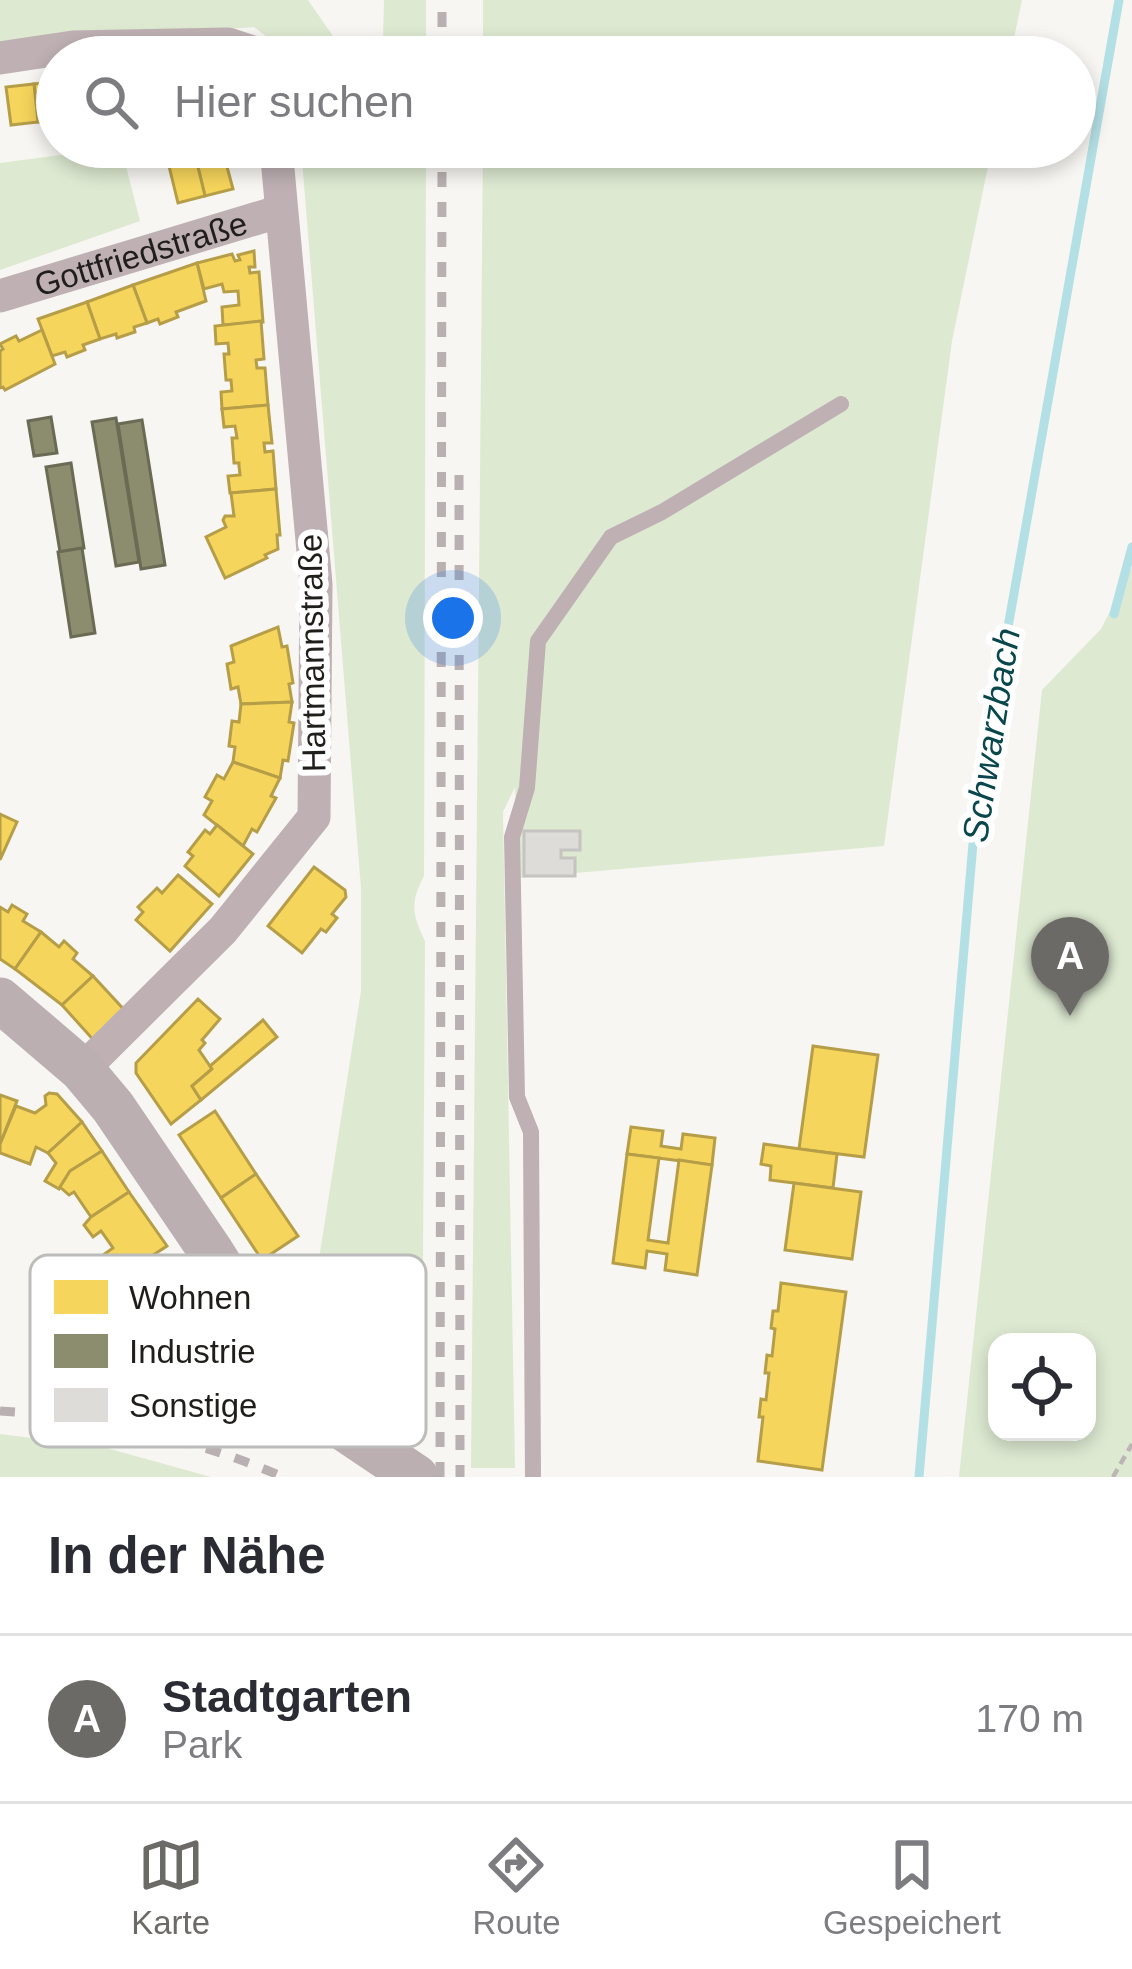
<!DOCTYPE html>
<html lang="de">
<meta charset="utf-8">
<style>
body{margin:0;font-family:Helvetica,sans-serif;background:#f7f7f7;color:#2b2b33}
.controls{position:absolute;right:36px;bottom:36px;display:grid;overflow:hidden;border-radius:24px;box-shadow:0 6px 18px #0003}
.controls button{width:108px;height:108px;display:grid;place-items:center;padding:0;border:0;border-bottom:3px solid #e1e1e2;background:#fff;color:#2b2b33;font:60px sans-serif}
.you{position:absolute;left:453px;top:618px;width:42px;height:42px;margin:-30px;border:9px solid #fff;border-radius:50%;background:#1a73e8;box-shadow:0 0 0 18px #1a73e833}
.badge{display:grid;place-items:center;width:78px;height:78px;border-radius:50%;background:#6b6a66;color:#fff;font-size:39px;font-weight:700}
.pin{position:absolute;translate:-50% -99px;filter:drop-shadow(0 3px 6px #0008)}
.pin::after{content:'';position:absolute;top:63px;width:42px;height:36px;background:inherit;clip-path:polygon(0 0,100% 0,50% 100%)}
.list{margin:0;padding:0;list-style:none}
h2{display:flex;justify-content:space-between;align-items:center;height:156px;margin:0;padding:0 48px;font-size:51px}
h2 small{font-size:39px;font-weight:400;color:#7c7c81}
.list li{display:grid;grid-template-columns:78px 1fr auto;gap:36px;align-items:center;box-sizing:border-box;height:168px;padding:0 48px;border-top:3px solid #e1e1e2}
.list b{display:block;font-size:45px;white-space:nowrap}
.list p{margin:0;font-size:39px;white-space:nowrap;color:#7c7c81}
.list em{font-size:39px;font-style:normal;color:#7c7c81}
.icon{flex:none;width:66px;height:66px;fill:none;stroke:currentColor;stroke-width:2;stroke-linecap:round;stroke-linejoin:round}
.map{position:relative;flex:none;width:1132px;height:1477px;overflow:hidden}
.search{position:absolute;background:#fff;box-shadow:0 6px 18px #0003;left:36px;right:36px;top:36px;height:132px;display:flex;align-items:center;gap:30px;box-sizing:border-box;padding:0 42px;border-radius:66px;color:#7c7c81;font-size:45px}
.sheet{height:324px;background:#fff}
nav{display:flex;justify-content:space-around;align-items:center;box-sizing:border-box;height:168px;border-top:3px solid #e1e1e2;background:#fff;font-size:33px;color:#7c7c81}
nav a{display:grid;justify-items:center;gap:6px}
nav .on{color:#6b6a66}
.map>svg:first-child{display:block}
.green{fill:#dde9d1;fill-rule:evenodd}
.homes{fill:#f6d55c;stroke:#b69e48;stroke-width:3}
.industry{fill:#8c8c6e;stroke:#6b6b55;stroke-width:3}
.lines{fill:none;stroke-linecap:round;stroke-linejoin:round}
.stream{stroke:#b3e0e5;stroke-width:9}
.building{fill:#dddcd9;stroke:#c6c4c1;stroke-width:3}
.path{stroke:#bdb4b5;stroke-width:4.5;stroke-dasharray:9 6;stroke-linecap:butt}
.lane{stroke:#beb0b3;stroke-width:16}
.street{stroke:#beb0b3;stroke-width:33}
.secondary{stroke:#bcafb1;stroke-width:45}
.rail{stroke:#b9b0b1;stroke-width:9;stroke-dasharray:15 15;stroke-linecap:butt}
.labels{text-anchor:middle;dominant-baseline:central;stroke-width:12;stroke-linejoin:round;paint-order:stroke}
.street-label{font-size:33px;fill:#1f1e1b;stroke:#fff}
.water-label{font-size:36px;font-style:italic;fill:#09474d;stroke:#fff}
.key{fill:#fff;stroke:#bcbcbb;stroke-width:3}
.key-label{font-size:33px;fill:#1f1e1b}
</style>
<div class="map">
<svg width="1132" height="1477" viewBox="0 0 1132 1477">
<rect width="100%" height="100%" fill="#f7f6f2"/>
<g class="green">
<polygon points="0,0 308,0 337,42 383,41 384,0 426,0 426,57 293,57 254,27 134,36 0,52"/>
<polygon points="483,0 1022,0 1010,57 483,57"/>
<polygon points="121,147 140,221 0,270 0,163"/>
<path d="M301,147H426L424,876C410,903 412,914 425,941L422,1420L410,1430L349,1395L308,1329L361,991V888Z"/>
<polygon points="483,147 992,147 952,341 884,846 518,878 515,787 503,812 515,1468 471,1468"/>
<path d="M1132,568V1477H959L1042,690L1101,629ZM997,1342H1087V1432H997Z"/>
<polygon points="0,1434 103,1447 211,1477 0,1477"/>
</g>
<g class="homes">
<polygon points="57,81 57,119 38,122 34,84"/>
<polygon points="34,84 38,122 11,125 6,87"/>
<polygon points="223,152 233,189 205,196 196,159"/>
<polygon points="196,159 205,196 178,203 169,166"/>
<polygon points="254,251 255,267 249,267 250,273 259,272 263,322 223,325 222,307 239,305 238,291 224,292 222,284 204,289 197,263 232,254 235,261 240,260 238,255"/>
<polygon points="197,263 206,301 176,312 178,317 160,324 158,319 147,323 133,285"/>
<polygon points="133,285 147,323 134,327 135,332 117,338 116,334 100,339 87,302"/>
<polygon points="87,302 100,339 83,345 85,350 67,357 65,352 52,356 38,319"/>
<polygon points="261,321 264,359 256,360 257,368 265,368 268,405 222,409 221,392 232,391 231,380 226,380 224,354 229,354 228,343 216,344 215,326"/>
<polygon points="42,330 55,364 5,390 3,387 0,388 0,351 3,349 0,344 16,336 19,341"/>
<polygon points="268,405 272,443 264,443 265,452 273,451 276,489 230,493 228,476 240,475 239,466 239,463 234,463 232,438 237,438 235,426 224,427 222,409"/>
<polygon points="276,489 280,535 277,535 278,549 265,555 267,558 225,578 206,537 226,527 223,520 225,516 234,516 231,493"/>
<polygon points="278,627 282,647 287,646 293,683 289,684 292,702 241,704 238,687 231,689 227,664 234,662 231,646"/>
<polygon points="292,702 289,722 294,723 288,761 283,760 280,778 233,762 235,747 229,746 232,721 239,722 241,704"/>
<polygon points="233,762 280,778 271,796 276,798 257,832 252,829 243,846 204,815 212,801 205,797 217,775 224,779"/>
<polygon points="0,814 17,822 0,860"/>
<polygon points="217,825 253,854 219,896 185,866 193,856 188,852 205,830 210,834"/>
<polygon points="314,867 345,890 346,897 332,914 337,918 326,932 321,929 302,953 268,926"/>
<polygon points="178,875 212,904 170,951 136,920 143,912 138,907 157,888 162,893"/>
<polygon points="12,905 27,914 23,921 41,932 15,969 0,959 0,907 8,912"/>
<polygon points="41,932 59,947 64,941 77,953 73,959 93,976 62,1005 15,969"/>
<polygon points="93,976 129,1015 97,1044 62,1005"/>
<polygon points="198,999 220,1019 202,1040 205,1043 199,1050 212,1069 192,1086 201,1100 171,1124 136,1073 136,1063"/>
<polygon points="263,1020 277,1037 201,1100 192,1086 212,1069 210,1066"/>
<polygon points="813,1046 878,1055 864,1157 799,1149"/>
<polygon points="49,1093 57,1094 82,1122 48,1153 36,1147 30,1164 0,1153 0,1144 16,1106 35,1113 46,1105 45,1096"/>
<polygon points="0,1095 17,1101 0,1144"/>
<polygon points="215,1111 256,1174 221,1198 179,1135"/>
<polygon points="82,1122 102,1151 70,1171 59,1189 45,1181 56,1163 48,1153"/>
<polygon points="631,1127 663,1131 661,1146 681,1149 683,1134 715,1138 712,1165 627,1154"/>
<polygon points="764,1144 837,1154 833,1188 770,1180 771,1166 761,1164"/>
<polygon points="102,1151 129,1192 91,1217 74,1192 69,1195 60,1187 70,1171"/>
<polygon points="627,1154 659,1158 648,1240 668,1243 679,1160 712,1165 697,1275 665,1270 667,1254 647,1251 645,1268 613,1263"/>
<polygon points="256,1174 298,1236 262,1260 221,1198"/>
<polygon points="794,1183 861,1192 852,1259 785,1250"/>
<polygon points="129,1192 167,1246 144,1261 142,1271 102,1263 103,1255 113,1248 101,1231 93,1237 84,1225 91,1217"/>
<polygon points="781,1283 846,1292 822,1470 758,1461 763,1417 759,1417 761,1399 766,1400 769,1373 765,1373 767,1355 772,1356 775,1329 771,1328 773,1311 778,1311"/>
</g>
<g class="industry">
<polygon points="51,417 57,453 34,456 28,421"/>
<polygon points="116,418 139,562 116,566 92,422"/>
<polygon points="142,420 165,565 141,569 118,424"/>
<polygon points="71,463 84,548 60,552 46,467"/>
<polygon points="82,548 95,633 71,637 58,552"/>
</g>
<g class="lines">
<g class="stream">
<polyline points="1114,614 1132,547"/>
<polyline points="919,1477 976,808 1119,0"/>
</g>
</g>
<polygon class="building" points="524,831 580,831 580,850 561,850 561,858 575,858 575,876 524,876"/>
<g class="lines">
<polyline class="path" points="1113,1477 1132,1444"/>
<polyline class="lane" points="533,1477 531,1132 517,1097 512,837 527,788 538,641 611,537 662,512 841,404"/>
<g class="street">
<polyline points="0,58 73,47 228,44 268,57"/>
<path id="s1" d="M0,296L281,211"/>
<polyline points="82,1070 223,930 314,817 316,584 276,147"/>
</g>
<polyline class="secondary" points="0,1000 82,1070 113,1107 212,1253 296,1386 327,1417 416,1477"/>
<g class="rail">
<polyline points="442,57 442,0"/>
<polyline points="459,475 460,1477"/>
<path d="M0,1411C96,1417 194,1438 283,1477"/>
<polyline points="440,1477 442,147"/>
</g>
</g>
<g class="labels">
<g class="street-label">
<text stroke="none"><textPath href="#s1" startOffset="147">Gottfriedstraße</textPath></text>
<text transform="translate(312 653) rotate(-91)">Hartmannstraße</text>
</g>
<g class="water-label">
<text transform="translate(991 735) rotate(-81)">Schwarzbach</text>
</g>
</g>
<rect x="30" y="1255" width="396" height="192" rx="18" class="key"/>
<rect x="54" y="1280" width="54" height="34" fill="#f6d55c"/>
<rect x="54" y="1334" width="54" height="34" fill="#8c8c6e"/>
<rect x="54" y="1388" width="54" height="34" fill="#dddcd9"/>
<g class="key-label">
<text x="129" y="1309">Wohnen</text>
<text x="129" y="1363">Industrie</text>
<text x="129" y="1417">Sonstige</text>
</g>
</svg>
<div class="controls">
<button><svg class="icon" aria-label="locate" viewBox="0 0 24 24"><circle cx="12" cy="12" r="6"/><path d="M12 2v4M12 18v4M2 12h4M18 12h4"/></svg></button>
</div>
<div class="you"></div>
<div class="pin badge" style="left:1070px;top:1016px">A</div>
<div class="search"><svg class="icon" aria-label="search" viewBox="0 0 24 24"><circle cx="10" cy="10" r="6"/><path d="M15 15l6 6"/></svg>Hier suchen</div>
</div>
<section class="sheet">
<h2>In der Nähe<small></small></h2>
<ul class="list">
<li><span class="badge">A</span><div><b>Stadtgarten</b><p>Park</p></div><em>170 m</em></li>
</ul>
</section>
<nav>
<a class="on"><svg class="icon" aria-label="map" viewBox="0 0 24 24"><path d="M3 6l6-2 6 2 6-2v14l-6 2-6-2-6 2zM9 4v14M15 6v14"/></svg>Karte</a>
<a><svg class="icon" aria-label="directions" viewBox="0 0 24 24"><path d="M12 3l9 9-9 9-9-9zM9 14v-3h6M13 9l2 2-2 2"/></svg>Route</a>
<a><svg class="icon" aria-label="saved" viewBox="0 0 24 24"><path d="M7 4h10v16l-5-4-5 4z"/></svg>Gespeichert</a>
</nav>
